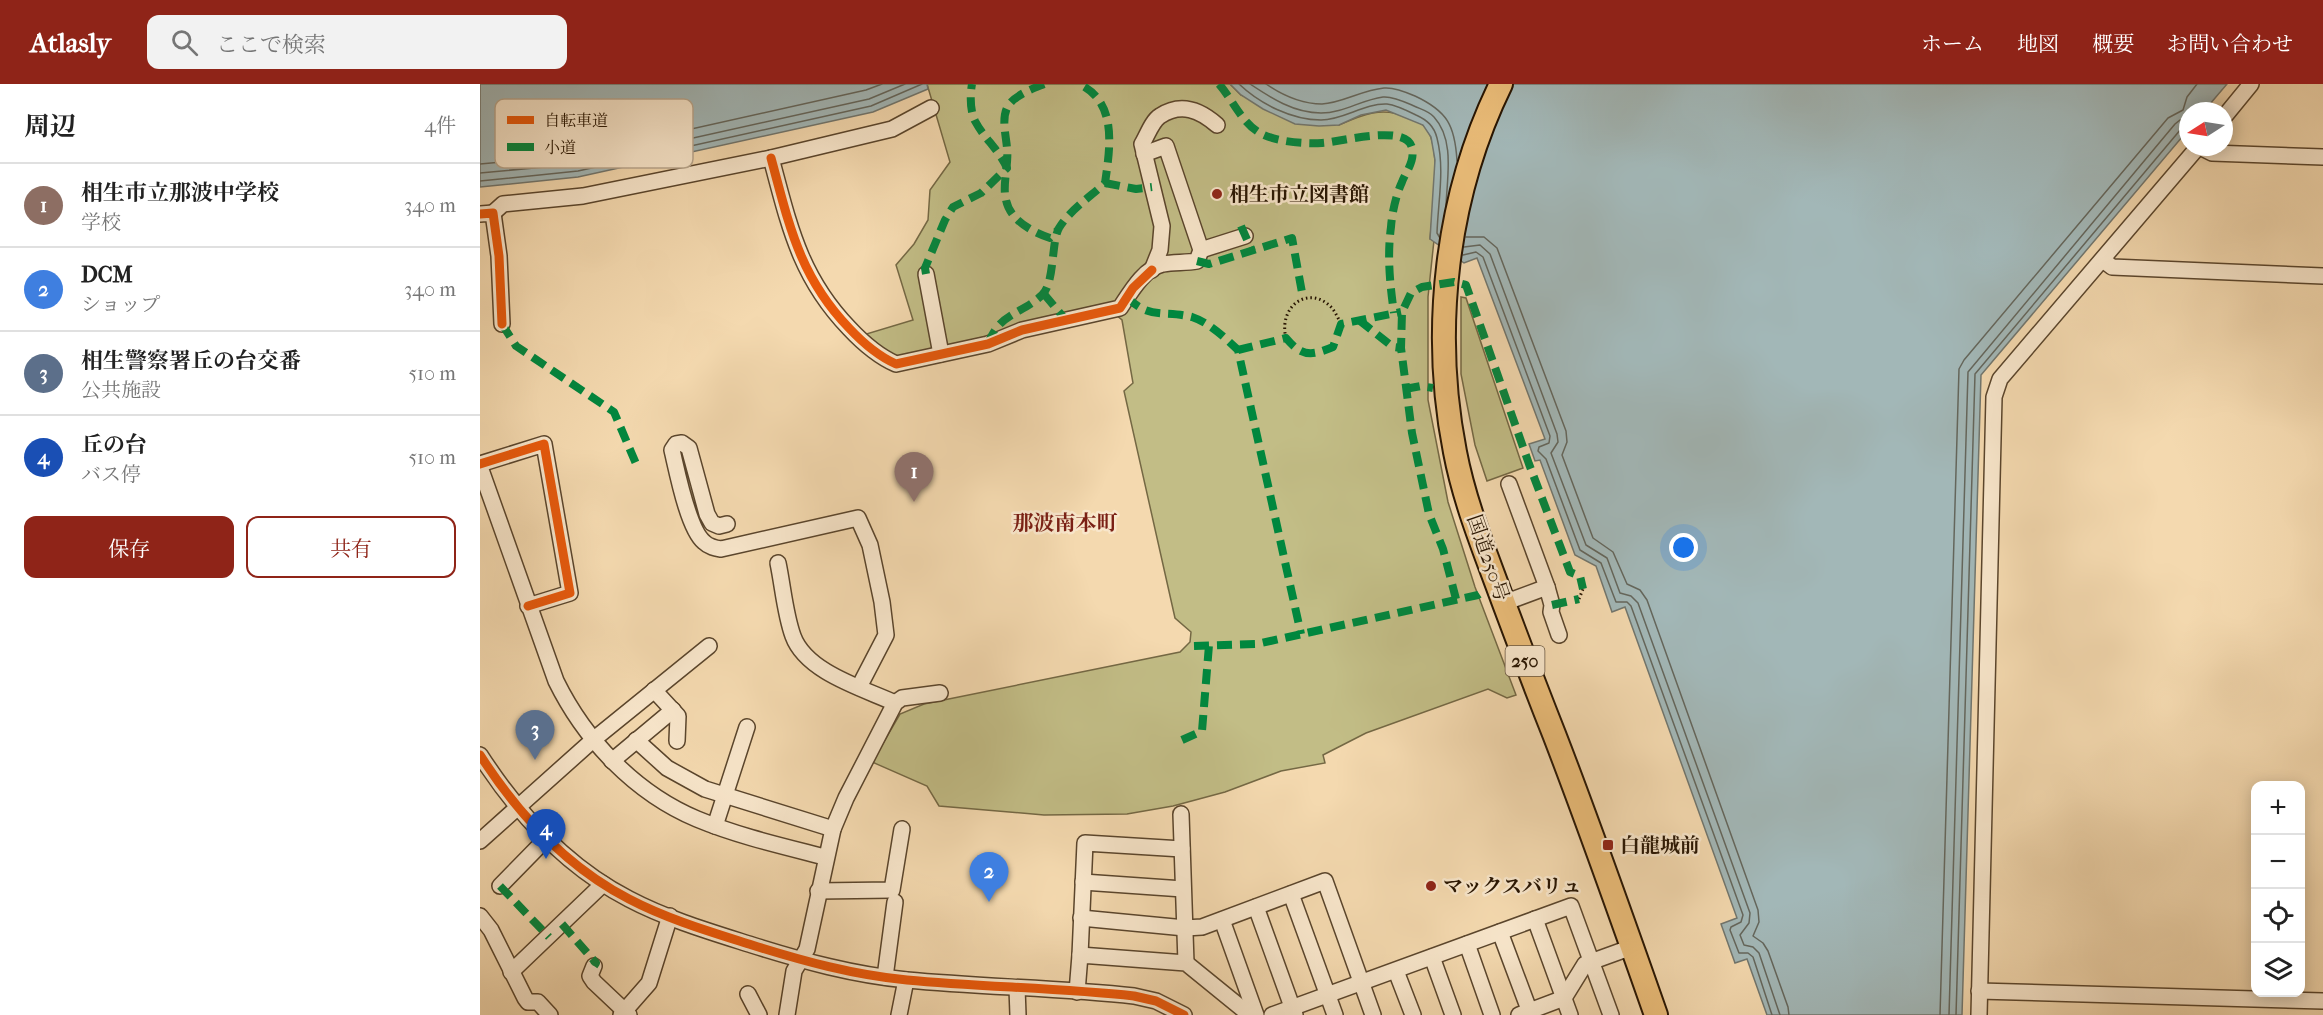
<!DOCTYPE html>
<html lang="ja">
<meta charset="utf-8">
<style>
body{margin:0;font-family:"IM FELL French Canon","Noto Serif JP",serif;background:#f2f2f2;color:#222}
.controls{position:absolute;right:18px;bottom:18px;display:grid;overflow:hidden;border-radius:12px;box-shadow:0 3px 15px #0003}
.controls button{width:54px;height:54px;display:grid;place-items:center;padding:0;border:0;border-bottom:2px solid #e0e0e0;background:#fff;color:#222;font:30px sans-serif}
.compass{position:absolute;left:1699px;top:18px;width:54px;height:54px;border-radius:50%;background:#fff;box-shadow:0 3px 15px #0003;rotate:258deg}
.you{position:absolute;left:1204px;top:464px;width:21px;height:21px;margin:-15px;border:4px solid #fff;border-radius:50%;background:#1a73e8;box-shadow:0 0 0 9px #1a73e833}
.badge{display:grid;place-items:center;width:39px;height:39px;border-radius:50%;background:#8f2418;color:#fff;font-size:20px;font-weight:700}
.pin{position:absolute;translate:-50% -50px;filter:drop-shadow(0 2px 3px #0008)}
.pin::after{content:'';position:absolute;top:32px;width:21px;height:18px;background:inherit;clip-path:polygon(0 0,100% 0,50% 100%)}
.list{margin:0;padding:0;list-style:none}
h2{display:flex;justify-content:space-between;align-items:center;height:78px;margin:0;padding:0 24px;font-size:26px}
h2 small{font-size:20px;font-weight:400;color:#767676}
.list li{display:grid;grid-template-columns:39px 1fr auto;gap:18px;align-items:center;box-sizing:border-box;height:84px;padding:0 24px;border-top:2px solid #e0e0e0}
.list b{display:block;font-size:22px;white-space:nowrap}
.list p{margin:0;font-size:20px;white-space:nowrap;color:#767676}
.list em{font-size:20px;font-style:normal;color:#767676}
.actions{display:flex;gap:12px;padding:18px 24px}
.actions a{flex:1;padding:14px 0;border:2px solid #8f2418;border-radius:12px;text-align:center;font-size:21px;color:#8f2418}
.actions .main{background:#8f2418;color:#fff}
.icon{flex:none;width:33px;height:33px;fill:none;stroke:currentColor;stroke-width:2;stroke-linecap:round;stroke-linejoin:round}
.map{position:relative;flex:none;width:1843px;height:931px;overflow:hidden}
header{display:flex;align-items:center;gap:36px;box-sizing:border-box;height:84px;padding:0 30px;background:#8f2418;color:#fff}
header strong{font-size:28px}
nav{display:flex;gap:33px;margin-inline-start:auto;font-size:21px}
.search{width:420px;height:54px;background:#f2f2f2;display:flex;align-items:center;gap:15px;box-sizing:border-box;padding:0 21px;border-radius:12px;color:#767676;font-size:22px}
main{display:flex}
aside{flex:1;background:#fff}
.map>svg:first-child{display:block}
.green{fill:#c2bd86;stroke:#746844;stroke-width:1.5}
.water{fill:#a2b7b7;stroke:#71766e;stroke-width:1.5}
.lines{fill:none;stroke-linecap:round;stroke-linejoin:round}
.shore{stroke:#64665c;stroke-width:1.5}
.minor-casing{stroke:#5a452c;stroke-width:18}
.highway-casing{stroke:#271401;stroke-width:26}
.path{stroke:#271401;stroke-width:3;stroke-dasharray:1.5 3;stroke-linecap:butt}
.minor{stroke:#f8e6cb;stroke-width:15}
.highway{stroke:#eabc78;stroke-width:22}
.quiet{stroke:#00873e;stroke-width:8;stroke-dasharray:15 8;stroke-linecap:butt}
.cycleway-casing{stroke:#f8e6cb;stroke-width:13}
.cycleway{stroke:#e8590c;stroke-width:9}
.poi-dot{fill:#8f2418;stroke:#f8e6cb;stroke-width:2}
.labels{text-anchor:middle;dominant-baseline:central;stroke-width:5;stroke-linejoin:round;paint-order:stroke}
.shield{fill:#f8e6cb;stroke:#66533e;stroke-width:1.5}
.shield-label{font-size:18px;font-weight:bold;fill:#271401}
.poi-label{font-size:20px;font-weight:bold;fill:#271401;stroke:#f8e6cb;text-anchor:start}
.street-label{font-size:20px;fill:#271401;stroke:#f8e6cb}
.neighbourhood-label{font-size:21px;font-weight:bold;fill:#7a1f14;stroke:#f8e6cb}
.key{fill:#f8e6cb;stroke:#b9a78e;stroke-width:1.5}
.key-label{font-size:16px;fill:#271401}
</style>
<header>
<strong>Atlasly</strong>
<div class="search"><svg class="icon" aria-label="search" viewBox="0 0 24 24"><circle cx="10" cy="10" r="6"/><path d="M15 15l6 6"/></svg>ここで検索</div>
<nav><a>ホーム</a><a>地図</a><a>概要</a><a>お問い合わせ</a></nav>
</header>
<main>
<aside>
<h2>周辺<small>4件</small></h2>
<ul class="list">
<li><span class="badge" style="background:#8d6e63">1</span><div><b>相生市立那波中学校</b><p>学校</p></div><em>340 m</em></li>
<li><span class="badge" style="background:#3f7fe0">2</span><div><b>DCM</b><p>ショップ</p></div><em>340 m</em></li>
<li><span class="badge" style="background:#5c6f8a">3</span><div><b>相生警察署丘の台交番</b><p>公共施設</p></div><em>510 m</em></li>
<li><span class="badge" style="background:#1a4fb4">4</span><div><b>丘の台</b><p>バス停</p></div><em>510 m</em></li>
</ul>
<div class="actions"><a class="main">保存</a><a>共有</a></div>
</aside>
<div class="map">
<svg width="1843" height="931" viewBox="0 0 1843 931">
<rect width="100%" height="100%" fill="#f4d9af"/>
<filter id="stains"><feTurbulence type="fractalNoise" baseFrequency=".00333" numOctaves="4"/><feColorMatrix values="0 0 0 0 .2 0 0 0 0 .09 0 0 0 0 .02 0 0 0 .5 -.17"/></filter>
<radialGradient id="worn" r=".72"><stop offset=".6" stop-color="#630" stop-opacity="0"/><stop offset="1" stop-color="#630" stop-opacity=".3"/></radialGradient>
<g class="green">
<path d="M447,0H750L761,11L859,41C882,31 902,22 926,33C931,35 938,38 943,41C964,58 952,130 950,155L954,156L948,213V316L968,418L995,503L1036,611L1027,614L1008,605L886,649L843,671L845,679L801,687L745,708L693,722L647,730L564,731L459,722L447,702L392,678L420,630L444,620L700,568L710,558L711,548L695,534L644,307L653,299L642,236L623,220L580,230L497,255L419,274L401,266L383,251L433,236L416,181L434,160L448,136L450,106L470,78Z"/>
<polygon points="981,213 986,214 1043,384 1007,397 995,361 981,290"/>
</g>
<g class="water">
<polygon points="0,0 447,0 448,5 393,28 98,93 0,103"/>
<polygon points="750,0 1747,0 1724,27 1708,27 1708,46 1501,291 1482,931 1287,931 1267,875 1255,879 1241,840 1257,834 1145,523 1132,528 1116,482 1095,471 1060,376 1055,377 1049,360 1065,355 997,174 984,179 950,155 955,76 951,53 943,41 906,26 881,31 859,41 839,42 815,40 783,25 761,11"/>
</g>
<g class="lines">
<g class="shore">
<path d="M759,0C780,20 812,36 841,36C864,36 884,19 907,20C916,21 928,27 936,31C947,36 954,42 957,54C965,85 958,118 957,149L960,154"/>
<path d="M770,0C791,14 814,29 841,29C863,29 881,16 903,13C913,12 925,18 934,22C940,25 949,27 954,33C975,56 967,93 966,122"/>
<path d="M786,0C802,11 822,20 842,20C862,19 882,6 904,4C914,3 926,8 935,12C967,27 975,41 977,77"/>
<polyline points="0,80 95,71 386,6 402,0"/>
<polyline points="0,89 96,80 389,15 425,0"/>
<polyline points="0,97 98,87 391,22 442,0"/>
<polyline points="986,153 1004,153 1017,164 1086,347 1087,358 1082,371 1113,454 1133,468 1147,500 1160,506 1167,516 1278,826 1279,838 1273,852 1283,859 1288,867 1308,923 1309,931"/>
<polyline points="984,163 1000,161 1010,170 1077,350 1078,358 1071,369 1106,461 1127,474 1140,509 1151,512 1158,519 1270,829 1269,839 1260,851 1264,861 1273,863 1279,869 1300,931"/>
<polyline points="983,171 996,168 1003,173 1070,352 1069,359 1059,363 1058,367 1066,375 1100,466 1121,479 1136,518 1147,518 1151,522 1263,831 1261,838 1251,843 1250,846 1259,869 1268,869 1273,873 1292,931"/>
<polyline points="1460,931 1479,285 1484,276 1688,34 1703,26 1707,13 1717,0"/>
<polyline points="1469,931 1488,288 1695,40 1700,36 1708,35"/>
<polyline points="1476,931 1495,290 1701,45 1708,43"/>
</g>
<defs>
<g id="minor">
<polyline points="1744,33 1771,0"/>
<polyline points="1720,63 1732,69 1843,73"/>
<path d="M291,74C309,140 319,192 369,244C383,259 398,272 416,280L508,260L542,246L640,224C650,209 664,184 683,180C694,178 706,179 717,177L721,166L686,62L664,70"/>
<polyline points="13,129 23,120 103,112 291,74 412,45 451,24"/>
<polyline points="0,130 13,129 19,172 22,240"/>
<polyline points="721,166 765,152"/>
<polyline points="1623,176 1632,183 1843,192"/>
<path d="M672,186L680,166L682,142L662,60C667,52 672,37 680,32C701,18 720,26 737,41"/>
<polyline points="446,190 461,270"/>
<polyline points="0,380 64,360 90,509 48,522"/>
<path d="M0,383L76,597C105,656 155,709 217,735C258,752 302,762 345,773"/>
<polyline points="1029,400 1067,503 1072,521 1071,528 1079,551"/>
<path d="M247,440L239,442L232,439L227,430L209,364L202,359L196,360L192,366C197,387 208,445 224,458C229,463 235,464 241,465L378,434L390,461L402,518L406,551L379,603"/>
<path d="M298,479C303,503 305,530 313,552C326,588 382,604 415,619"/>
<polyline points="1024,519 1067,503"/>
<polyline points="174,606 198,632 197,657"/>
<polyline points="156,656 187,684 225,705 353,745"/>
<path d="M0,671C38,730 85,782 149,815C187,835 231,848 272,861C323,877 374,891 427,896C503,903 579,904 654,912L676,917L704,931"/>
<polyline points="132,677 193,626"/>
<polyline points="701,730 706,879"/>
<polyline points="235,742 267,643"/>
<polyline points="0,757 113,656 229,562"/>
<polyline points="603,798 703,805"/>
<polyline points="20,802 66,755"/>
<polyline points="338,807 412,806 422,745"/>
<polyline points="811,810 855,931"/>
<polyline points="776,823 815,931"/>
<polyline points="0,832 11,846 45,914 48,918 58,918 70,931"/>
<polyline points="601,834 705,844 722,843 845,797 893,931"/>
<polyline points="1055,835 1090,931"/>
<polyline points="742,836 776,931"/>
<polyline points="1020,848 1051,931"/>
<polyline points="987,860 1012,931"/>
<polyline points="600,871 605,759 702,765"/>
<polyline points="952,873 973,931"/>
<polyline points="114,882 110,892 114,898 149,931"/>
<polyline points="916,887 933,931"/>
<polyline points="31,888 123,800"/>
<polyline points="405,893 415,818"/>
<polyline points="537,904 538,931"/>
<polyline points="1499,907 1843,917"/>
<polyline points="597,908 600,871 706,879 770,931"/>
<polyline points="268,910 279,931"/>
<polyline points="141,931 169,899 190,832"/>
<polyline points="307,931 314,887 327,865 353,745 366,714 415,619 422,614 460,609"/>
<polyline points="419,931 426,896"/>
<polyline points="792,931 1091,822 1131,931"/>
<polyline points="1039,931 1084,914 1105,880 1152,863"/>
<polyline points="1499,931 1514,313 1520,295 1718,63"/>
</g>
<path id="highway" d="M1021,0C966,112 951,246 975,368C983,410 998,450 1013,490C1033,544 1053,597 1074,650C1110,743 1143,837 1176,931"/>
</defs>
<use href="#minor" class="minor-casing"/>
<use href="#highway" class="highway-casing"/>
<g class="path">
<path d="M806,254C798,223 828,200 851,223C855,227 858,234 861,240"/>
<polyline points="1099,515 1103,505"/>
</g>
<use href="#minor" class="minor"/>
<use href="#highway" class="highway"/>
<g class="quiet">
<path d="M564,0C552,5 535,11 528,22C521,34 526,51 527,64C529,79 522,102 526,116C530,136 552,148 570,154L578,146"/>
<path d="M739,0C753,16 763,42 784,51C800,58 825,60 842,59C861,58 927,39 932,64C935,78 926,87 922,98C916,111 912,129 911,143C907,172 910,201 914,229"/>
<polyline points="625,99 656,105 672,103"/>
<polyline points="761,142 772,167"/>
<polyline points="717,177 729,180 812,154 823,214"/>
<path d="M446,190L445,184L465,136L473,123L501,109L527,84C519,66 504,54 495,37C490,27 490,11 492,0"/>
<polyline points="564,210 585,235"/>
<path d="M647,213C669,236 685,226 712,233C730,239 745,254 758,266L821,550"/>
<polyline points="879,236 913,263 921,264"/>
<polyline points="22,240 36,262 134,328 157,382"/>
<path d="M508,260C520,228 541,231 562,211C575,199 571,158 579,144C590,126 610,113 625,99C630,64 638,18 599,0"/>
<path d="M758,266L806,254C822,273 831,272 853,263L861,240L921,228"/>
<polyline points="925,305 941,302 953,304"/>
<polyline points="976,515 963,465 949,430 932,349 921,264 922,228 931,209 942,203 974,198 986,201 1049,380 1090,488 1100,492 1103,505"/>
<polyline points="1072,521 1099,515"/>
<polyline points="714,562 777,560 998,511 1004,507"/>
<polyline points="702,656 722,647 729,561"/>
<polyline points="20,802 69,853"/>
<polyline points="82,840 116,879 114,882"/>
</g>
<defs>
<g id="cycleway">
<path d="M291,74C309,140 319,192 369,244C383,259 398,272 416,280L508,260L542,246L640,224L653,204L672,186"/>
<polyline points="0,130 13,129 19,172 22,240"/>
<polyline points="0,380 64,360 90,509 48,522"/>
<path d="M0,671C38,730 85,782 149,815C187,835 231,848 272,861C323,877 374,891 427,896C503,903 579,904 654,912L676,917L704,931"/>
</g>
</defs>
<use href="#cycleway" class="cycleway-casing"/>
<use href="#cycleway" class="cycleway"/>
</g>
<g class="poi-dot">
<circle cx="737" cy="110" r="6"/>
<rect x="1122" y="755" width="12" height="12" rx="3"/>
<circle cx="951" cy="802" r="6"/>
</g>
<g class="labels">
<rect class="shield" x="1025.5" y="562" width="39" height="30" rx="4.5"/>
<g class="shield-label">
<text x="1045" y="577">250</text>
</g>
<g class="poi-label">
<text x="749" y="110">相生市立図書館</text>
<text x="1140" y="761">白龍城前</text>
<text x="963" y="802">マックスバリュ</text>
</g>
<g class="street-label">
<text transform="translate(1008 474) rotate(71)">国道250号</text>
</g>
<g class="neighbourhood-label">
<text x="585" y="439">那波南本町</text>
</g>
</g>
<rect x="15" y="15" width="198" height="69" rx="9" class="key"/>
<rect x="27" y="32" width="27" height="8" fill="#e8590c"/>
<rect x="27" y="59" width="27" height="8" fill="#00873e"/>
<g class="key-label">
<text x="64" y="42">自転車道</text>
<text x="64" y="69">小道</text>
</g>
<rect width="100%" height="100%" filter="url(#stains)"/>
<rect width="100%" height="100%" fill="url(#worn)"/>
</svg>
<div class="controls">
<button>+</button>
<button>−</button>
<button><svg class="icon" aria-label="locate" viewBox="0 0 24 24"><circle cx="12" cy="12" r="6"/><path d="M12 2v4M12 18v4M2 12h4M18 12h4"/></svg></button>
<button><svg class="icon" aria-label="layers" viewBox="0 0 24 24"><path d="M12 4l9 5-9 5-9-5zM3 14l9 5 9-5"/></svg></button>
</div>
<svg class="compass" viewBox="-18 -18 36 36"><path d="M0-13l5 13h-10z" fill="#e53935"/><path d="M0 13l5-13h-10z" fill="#767676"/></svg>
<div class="you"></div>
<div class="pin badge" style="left:434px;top:418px;background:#8d6e63">1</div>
<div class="pin badge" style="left:509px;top:818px;background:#3f7fe0">2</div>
<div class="pin badge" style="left:55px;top:676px;background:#5c6f8a">3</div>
<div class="pin badge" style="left:66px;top:775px;background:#1a4fb4">4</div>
</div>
</main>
